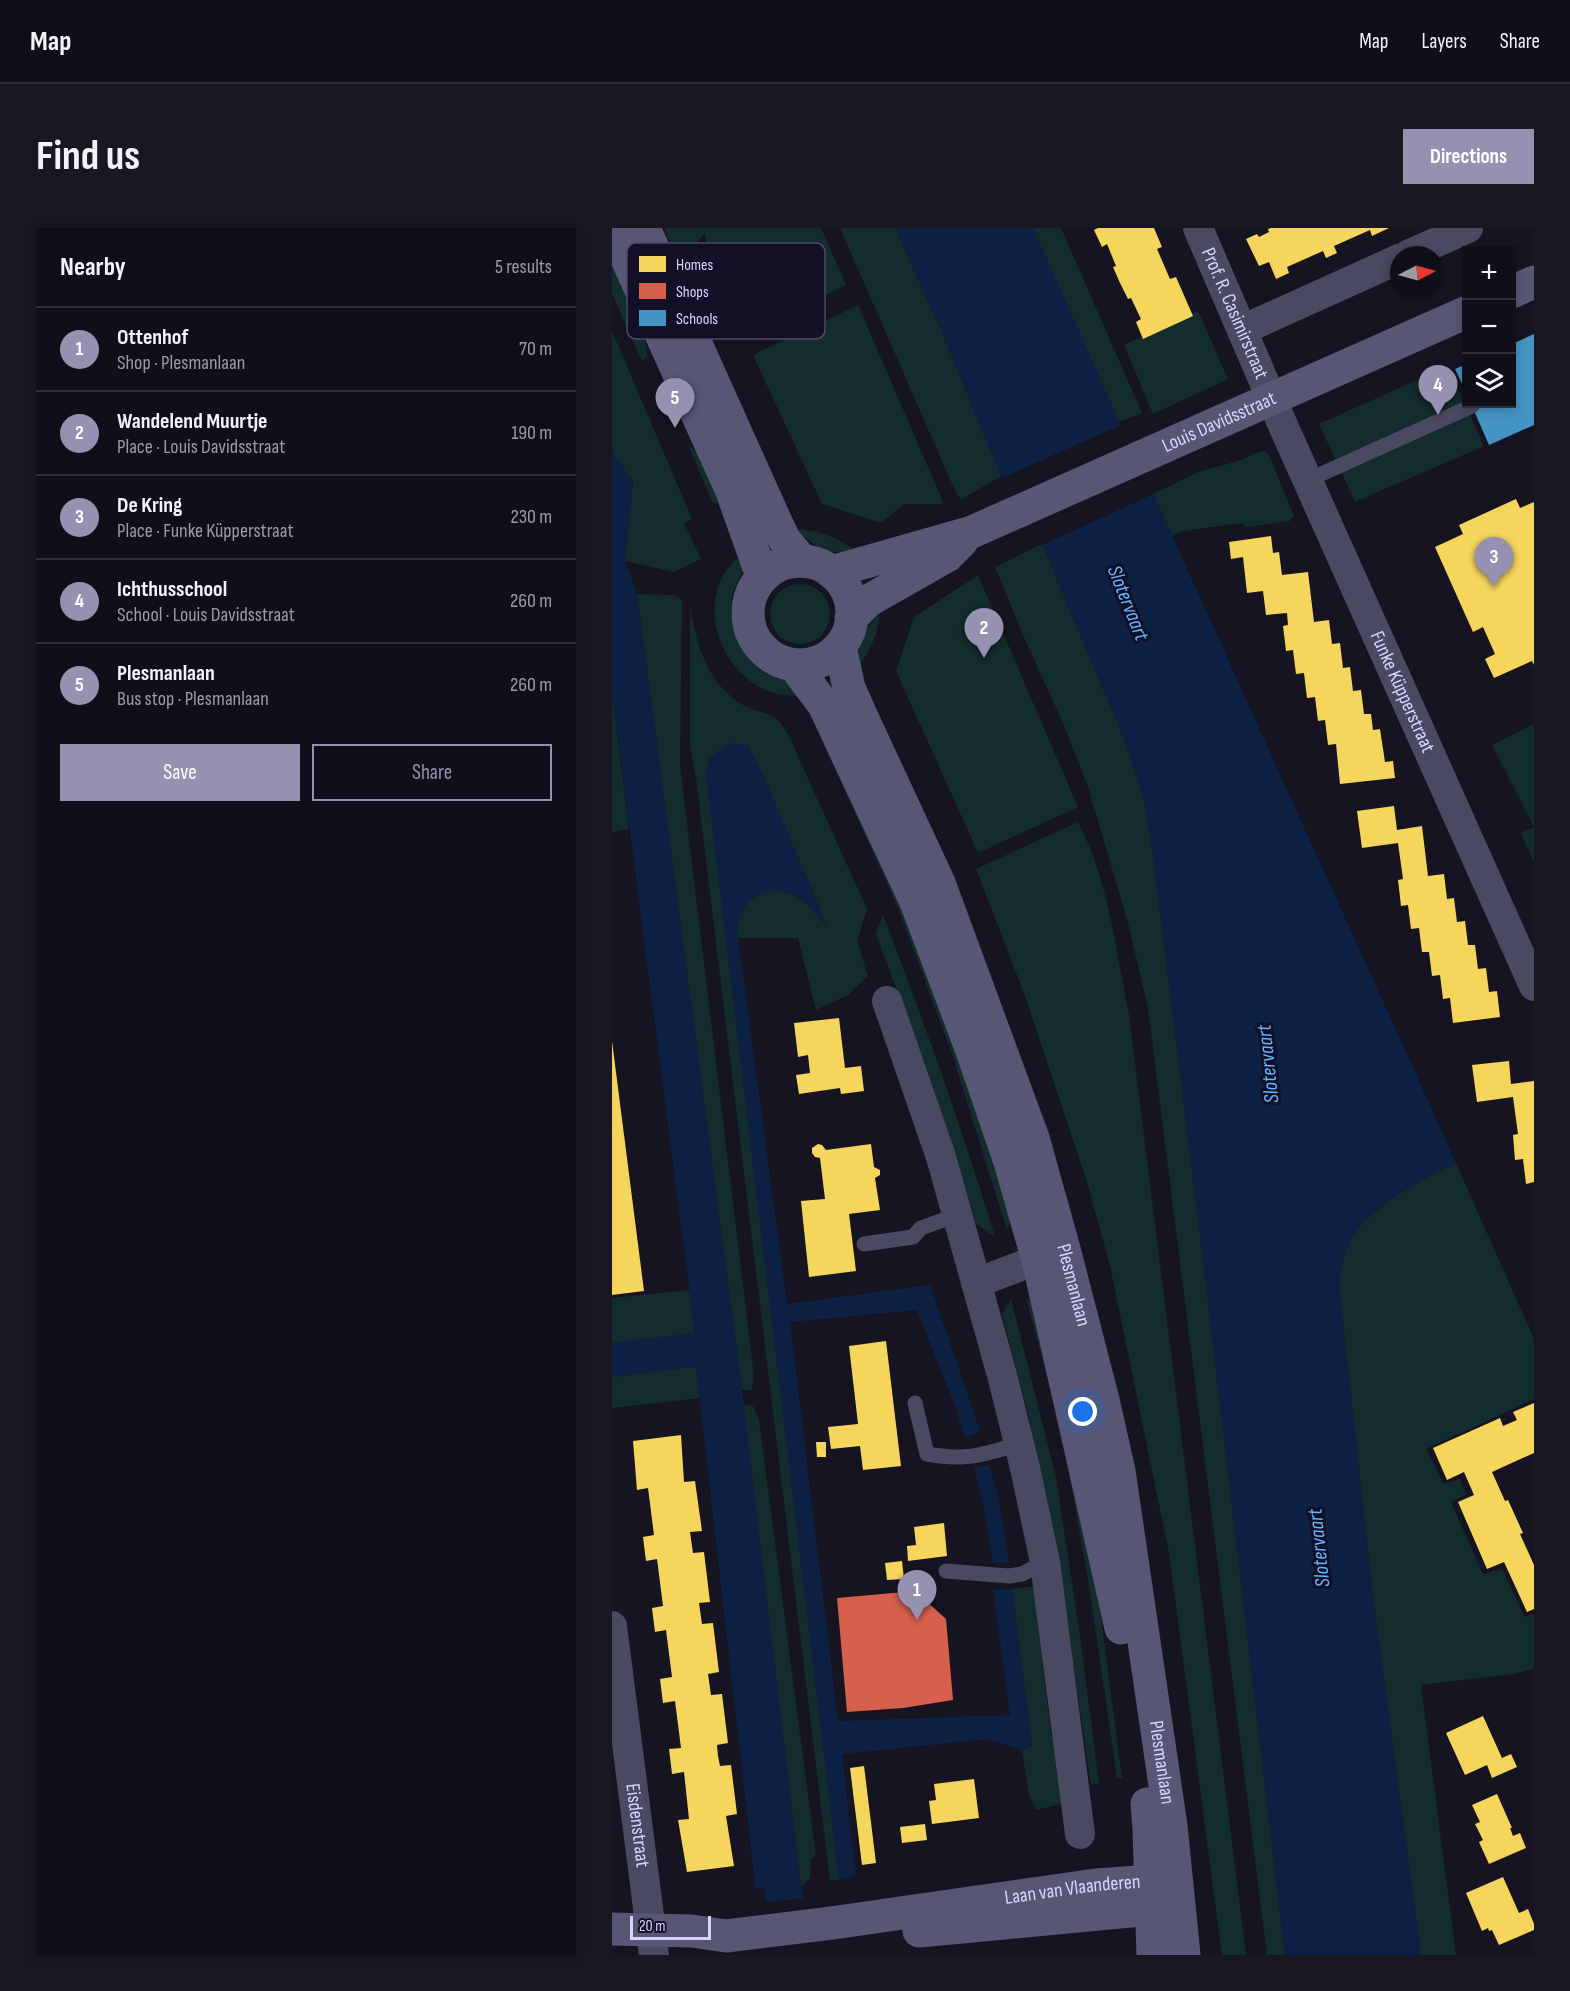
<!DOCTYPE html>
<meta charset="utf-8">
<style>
body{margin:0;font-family:"Sofia Sans Condensed",sans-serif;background:#191822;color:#f1f3f6}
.controls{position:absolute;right:18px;top:18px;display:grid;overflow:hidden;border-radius:0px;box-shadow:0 3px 9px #0003}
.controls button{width:54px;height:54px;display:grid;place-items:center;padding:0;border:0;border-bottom:2px solid #302f38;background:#100f19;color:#f1f3f6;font:30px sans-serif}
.compass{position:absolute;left:778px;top:18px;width:54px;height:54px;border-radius:50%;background:#100f19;box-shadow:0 3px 9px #0003;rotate:84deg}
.scale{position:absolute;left:18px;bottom:15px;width:81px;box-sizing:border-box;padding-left:6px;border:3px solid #d9d4ff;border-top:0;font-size:16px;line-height:21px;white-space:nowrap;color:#d9d4ff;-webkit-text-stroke:4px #130f26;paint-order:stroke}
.you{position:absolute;left:471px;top:1184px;width:21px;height:21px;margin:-15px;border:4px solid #fff;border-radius:50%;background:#1a73e8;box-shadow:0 0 0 9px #1a73e833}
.badge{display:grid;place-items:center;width:39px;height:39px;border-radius:50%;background:#9591b1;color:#fff;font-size:20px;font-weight:700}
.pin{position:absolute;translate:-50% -50px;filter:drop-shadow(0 2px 3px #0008)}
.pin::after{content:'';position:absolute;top:32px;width:21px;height:18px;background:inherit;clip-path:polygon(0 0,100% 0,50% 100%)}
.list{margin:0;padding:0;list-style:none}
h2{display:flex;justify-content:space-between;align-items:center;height:78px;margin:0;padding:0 24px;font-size:26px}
h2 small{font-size:20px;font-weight:400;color:#9c9ca2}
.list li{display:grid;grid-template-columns:39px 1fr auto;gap:18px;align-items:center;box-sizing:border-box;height:84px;padding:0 24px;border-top:2px solid #302f38}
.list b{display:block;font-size:22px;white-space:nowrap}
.list p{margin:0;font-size:20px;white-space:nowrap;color:#9c9ca2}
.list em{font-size:20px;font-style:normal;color:#9c9ca2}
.actions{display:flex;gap:12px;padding:18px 24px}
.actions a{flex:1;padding:14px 0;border:2px solid #9591b1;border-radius:0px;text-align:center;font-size:21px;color:#9591b1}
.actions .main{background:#9591b1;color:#fff}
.icon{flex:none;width:33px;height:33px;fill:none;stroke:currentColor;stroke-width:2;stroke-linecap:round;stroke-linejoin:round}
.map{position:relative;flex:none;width:922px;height:1727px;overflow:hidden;border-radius:0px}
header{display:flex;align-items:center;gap:36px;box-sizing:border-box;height:84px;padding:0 30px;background:#100f19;border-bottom:2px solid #302f38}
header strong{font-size:28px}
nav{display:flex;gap:33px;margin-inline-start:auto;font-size:21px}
.intro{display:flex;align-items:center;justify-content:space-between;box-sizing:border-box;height:144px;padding:0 36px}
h1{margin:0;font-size:42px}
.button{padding:15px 27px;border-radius:0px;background:#9591b1;color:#fff;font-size:21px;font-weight:700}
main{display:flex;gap:36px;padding:0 36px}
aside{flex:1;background:#100f19;border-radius:0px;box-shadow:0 3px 9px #0003}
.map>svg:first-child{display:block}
.green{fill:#132c2d}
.water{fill:#0d2144}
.pier{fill:#161421}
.homes{fill:#f6d55c}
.shops{fill:#d6604d}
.schools{fill:#4393c3}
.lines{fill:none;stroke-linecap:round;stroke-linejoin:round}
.lane{stroke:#4a4962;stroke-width:15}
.street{stroke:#4a4962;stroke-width:30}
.secondary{stroke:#575674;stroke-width:33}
.labels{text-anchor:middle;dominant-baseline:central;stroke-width:6;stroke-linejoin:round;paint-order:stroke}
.street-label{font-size:20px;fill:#d9d4ff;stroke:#130f26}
.water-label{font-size:21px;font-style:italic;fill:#62b6ff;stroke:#130f26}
.key{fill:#130f26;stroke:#4e4a67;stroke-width:1.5}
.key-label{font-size:16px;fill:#d9d4ff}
</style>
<header>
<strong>Map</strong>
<nav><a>Map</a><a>Layers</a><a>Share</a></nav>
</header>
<div class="intro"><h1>Find us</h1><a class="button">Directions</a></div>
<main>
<aside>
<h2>Nearby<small>5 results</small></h2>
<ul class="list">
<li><span class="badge">1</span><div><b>Ottenhof</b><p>Shop · Plesmanlaan</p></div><em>70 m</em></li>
<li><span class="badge">2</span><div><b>Wandelend Muurtje</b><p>Place · Louis Davidsstraat</p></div><em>190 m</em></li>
<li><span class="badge">3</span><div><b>De Kring</b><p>Place · Funke Küpperstraat</p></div><em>230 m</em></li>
<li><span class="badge">4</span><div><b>Ichthusschool</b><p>School · Louis Davidsstraat</p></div><em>260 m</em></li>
<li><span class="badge">5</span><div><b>Plesmanlaan</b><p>Bus stop · Plesmanlaan</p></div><em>260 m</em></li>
</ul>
<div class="actions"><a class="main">Save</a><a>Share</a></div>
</aside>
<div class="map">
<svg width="922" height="1727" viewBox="0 0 922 1727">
<rect width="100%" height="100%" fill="#161421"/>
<g class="green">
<polygon points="52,0 209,0 234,57 134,104 94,14 93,5 67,35"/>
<polygon points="228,0 283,0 332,109 389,248 349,272 341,258"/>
<polygon points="420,0 449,0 530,185 507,194"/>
<polygon points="0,24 26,81 36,129 30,133 0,66"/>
<polygon points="246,77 332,276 292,276 269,295 210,276 141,127"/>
<polygon points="586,83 616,151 541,186 512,117"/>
<polygon points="0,103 80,291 72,295 89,331 62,344 13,333 21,253 3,229 0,218"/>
<polygon points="836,138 872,218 743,274 707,196"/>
<polygon points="75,214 99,239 113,273 101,276"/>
<polygon points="653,223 657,227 682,288 678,293 635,299 629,295 571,303 560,308 541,266 586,244 633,231 640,226"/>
<path d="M186,301C207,303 226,309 242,322C221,329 199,319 186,301Z"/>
<polygon points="430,316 506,496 522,539 533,577 541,626 591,1031 673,1727 655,1727 536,780 516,695 476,559 451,495 414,414 383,339"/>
<path d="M130,325C131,331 132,338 130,344C128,351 123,358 121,365C114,394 125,421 147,440C162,453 175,445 187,468C175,467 162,467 151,461C112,441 90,390 110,350C114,340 123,333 130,325Z"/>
<polygon points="366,347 466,579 366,625 284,443 302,389"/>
<circle cx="188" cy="386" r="30"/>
<polygon points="25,366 62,367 70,372 68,537 142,1148 140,1162 130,1162"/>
<path d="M78,379C85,418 95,455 131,477C141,483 157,484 165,491C170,495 173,502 176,506L255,681L245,713L256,748L236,767L204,782L186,710H126C126,703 126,694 128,687C137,662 166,656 187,670C197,676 205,688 213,696L200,661L173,602L152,549L135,517L97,531L227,1652L218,1653L84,550L78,518Z"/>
<path d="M268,386C265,407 259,423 245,440C246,414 249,404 268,386Z"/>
<polygon points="0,464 17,601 0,604"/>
<polygon points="922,496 922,634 909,605 922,599 880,517"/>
<polygon points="217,514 289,663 401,982 395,1002 340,826 285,677 212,517"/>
<path d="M466,594C497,653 504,723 517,787L634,1727H610L557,1325L498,1038L475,954L413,768L364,641Z"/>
<path d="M271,687C312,793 350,900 383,1009L364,996L319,854L264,706Z"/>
<path d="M844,935L922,1111V1171L814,1221L832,1256L848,1251L854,1266L839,1274L871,1346L890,1341L913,1389L922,1386V1441L901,1446L809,1457L844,1727H809L761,1370L727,1058C728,1039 732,1022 742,1006C761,977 814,949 844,935Z"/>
<polygon points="77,1062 83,1106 0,1115 0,1070"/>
<polygon points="414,1070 426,1079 463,1227 489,1390 510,1550 505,1550 476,1351 451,1210"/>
<polygon points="399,1071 444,1249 468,1408 487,1555 479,1557 446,1330 415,1182 390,1087"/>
<polygon points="84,1138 88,1170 0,1180 0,1149"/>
<polygon points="131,1177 141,1178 147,1192 204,1628 199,1631 198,1650 189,1659"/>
<polygon points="424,1358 431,1402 427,1406 439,1507 442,1509 453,1575 428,1581 424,1581 417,1568 410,1522 420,1518 400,1361"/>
</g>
<g class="water">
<path d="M283,0H421L507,194L541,266L844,935C814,949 761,977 742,1006C732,1022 728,1039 727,1058L761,1370L809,1727H673L591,1031L541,626L533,577L522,539L506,496L430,316L389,248L332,109Z"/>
<polygon points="0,218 3,229 21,253 13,333 25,366 130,1162 189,1659 200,1727 158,1727 150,1663 144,1664 84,1138 0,1149 0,1115 83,1105 0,464"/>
<path d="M122,515L135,517L152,549L215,698C206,689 198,677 188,670C167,656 138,663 129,687C126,694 126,703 126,710L175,1076L318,1057L368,1203L353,1210L343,1178L305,1082L178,1094L226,1493L398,1487L381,1361H400L420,1518L410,1522L375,1511L230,1526L244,1647L227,1652L94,547C98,526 102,524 122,515Z"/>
<polygon points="377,1237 387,1272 397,1335 381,1335 371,1274 362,1240"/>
</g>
<g class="pier">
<polygon points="511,196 544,265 428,318 388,251"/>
<polygon points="190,1653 203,1727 155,1727 147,1666 142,1666 141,1662 152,1660 154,1674 193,1670"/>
</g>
<g class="homes">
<polygon points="486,0 542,0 550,19 545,21 558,51 564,49 581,88 531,111 524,94 529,91 519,70 516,71 508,55 501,39 504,38 495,16 490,19 482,2"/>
<polygon points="659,0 777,0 760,8 758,2 722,18 725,25 714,30 711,23 675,39 677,45 664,51 657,34 647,38 634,11 645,6 647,9 657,4 656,1"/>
<polygon points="904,271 908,280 922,274 922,437 920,433 882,450 873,431 883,426 871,399 861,404 823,319 851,306 847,297"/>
<polygon points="659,308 661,325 667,324 670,347 696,344 702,394 717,392 720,416 728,415 731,440 738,439 741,463 749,462 752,486 759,486 761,502 768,501 773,534 781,533 783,550 728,556 724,516 716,517 713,492 706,493 703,469 695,470 692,445 684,446 681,422 674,423 671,398 676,397 675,385 654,387 651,363 635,365 631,329 619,331 617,314"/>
<polygon points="782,578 785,602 810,598 816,648 832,646 835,671 842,670 845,694 853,693 856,717 863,717 866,741 874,740 877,764 885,763 888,789 841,795 838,770 831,771 828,747 820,748 817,724 810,724 807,700 799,701 796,677 789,678 786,652 791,651 786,615 750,620 745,583"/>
<polygon points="227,790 233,840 249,838 252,863 229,866 228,860 187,866 184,847 198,845 196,827 186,829 182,795"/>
<polygon points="0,813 32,1063 0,1067"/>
<polygon points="897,833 899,856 922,853 922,954 914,956 911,931 903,932 901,907 906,906 901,869 865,874 860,837"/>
<polygon points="206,916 210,917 214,922 259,916 262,939 268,942 268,947 263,950 268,982 237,986 244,1043 197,1049 189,973 213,971 208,930 203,929 200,925 200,920"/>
<polygon points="274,1113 289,1238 251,1242 248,1218 219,1221 216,1199 246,1196 237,1118"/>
<polygon points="922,1175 922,1225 880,1244 893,1273 896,1272 911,1305 908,1306 922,1337 922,1381 915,1384 892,1334 875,1341 846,1274 862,1267 852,1244 835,1252 821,1220 888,1190 891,1198 905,1192 901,1184"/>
<polygon points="69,1207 72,1254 83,1253 90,1303 78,1304 81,1325 92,1324 98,1374 87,1375 90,1396 101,1395 107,1444 96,1446 99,1467 110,1466 116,1515 105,1517 106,1528 108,1538 119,1537 125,1586 114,1588 122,1638 75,1644 66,1592 77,1591 72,1544 60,1546 57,1521 69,1520 63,1473 51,1475 48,1451 60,1449 54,1402 43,1404 40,1380 51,1378 45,1331 34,1333 31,1309 42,1307 36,1260 25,1262 21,1213"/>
<polygon points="204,1214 214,1214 214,1229 205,1229"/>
<polygon points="332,1295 335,1328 296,1333 295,1318 304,1317 302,1299"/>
<polygon points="290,1333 292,1351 275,1352 273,1335"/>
<polygon points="871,1488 890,1530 899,1526 905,1539 880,1550 875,1537 853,1547 834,1505"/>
<polygon points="252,1538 264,1635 250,1637 238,1540"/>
<polygon points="362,1551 367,1590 320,1596 317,1573 324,1572 322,1556"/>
<polygon points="885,1566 900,1600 898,1600 901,1608 908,1605 914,1620 877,1636 867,1614 871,1612 863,1596 868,1594 860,1577"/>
<polygon points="313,1596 315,1612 290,1615 288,1599"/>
<polygon points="891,1649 907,1685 916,1681 922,1696 922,1702 887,1717 880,1702 877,1703 876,1700 870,1703 854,1665"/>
</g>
<polygon class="shops" points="303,1363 334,1391 341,1472 291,1480 235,1484 225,1370"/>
<g class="schools">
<polygon points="922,106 922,197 877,217 859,176 900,176 900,116"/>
<polygon points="855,136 855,166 843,141"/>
</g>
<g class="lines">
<g class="lane">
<polyline points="696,252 860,178"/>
<polyline points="252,1016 301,1009 309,1000 345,987"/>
<path d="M303,1175L315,1226C354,1233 370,1227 407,1216"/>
<polyline points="334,1343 397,1348 410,1346 433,1334"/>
</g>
<g class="street">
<path id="s1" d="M586,0L669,193L922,758"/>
<polyline points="796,27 856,0"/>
<polyline points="630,102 787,31"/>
<polyline points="275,773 329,929 390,1147 413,1240 433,1334 468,1606"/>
<polyline points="364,1055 448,1023"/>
<path id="s2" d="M0,1398L42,1727"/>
</g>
<g class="secondary">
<polyline points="1,0 119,261 150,348"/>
<polyline points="32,0 163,292 172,311 190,333"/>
<polyline points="900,64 922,54"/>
<circle cx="188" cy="385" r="52"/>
<path id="s3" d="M219,344L360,304L855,84"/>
<polyline points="239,390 256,373 335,328 350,313"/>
<path id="s4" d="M228,419L237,460L248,485L327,655L421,910L452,1021L491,1172L507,1243L559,1598L572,1727"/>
<polyline points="182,437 212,477 304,674 359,820 398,934 426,1032 509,1400"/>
<polyline points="535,1576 537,1601 541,1727"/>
<path id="s5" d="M0,1701L80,1703L114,1708L220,1695L484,1657L539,1653L560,1660"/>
<polyline points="307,1703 539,1681 556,1668"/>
</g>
</g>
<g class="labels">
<g class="street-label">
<text stroke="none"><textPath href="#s1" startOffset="93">Prof. R. Casimirstraat</textPath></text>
<text stroke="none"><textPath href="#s3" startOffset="417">Louis Davidsstraat</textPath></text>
<text stroke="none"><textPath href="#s1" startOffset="507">Funke Küpperstraat</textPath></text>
<text stroke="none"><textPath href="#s4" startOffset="681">Plesmanlaan</textPath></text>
<text stroke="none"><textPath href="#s4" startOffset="1167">Plesmanlaan</textPath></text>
<text stroke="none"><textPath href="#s2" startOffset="201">Eisdenstraat</textPath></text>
<text stroke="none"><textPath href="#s5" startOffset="464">Laan van Vlaanderen</textPath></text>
</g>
<g class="water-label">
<text transform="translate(516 375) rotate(68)">Slotervaart</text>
<text transform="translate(656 836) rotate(-96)">Slotervaart</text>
<text transform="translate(707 1320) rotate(-96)">Slotervaart</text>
</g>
</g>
<rect x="15" y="15" width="198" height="96" rx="9" class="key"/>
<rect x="27" y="28" width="27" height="16" fill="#f6d55c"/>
<rect x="27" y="55" width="27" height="16" fill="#d6604d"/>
<rect x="27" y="82" width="27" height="16" fill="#4393c3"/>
<g class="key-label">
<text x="64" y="42">Homes</text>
<text x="64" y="69">Shops</text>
<text x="64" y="96">Schools</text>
</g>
</svg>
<div class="controls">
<button>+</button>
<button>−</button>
<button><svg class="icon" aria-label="layers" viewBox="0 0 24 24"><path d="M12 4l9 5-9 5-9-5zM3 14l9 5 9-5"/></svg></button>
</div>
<svg class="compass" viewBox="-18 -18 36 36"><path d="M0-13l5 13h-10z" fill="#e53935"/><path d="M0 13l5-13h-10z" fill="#9c9ca2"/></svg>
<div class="scale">20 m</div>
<div class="you"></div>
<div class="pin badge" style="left:305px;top:1392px">1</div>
<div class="pin badge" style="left:372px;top:430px">2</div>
<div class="pin badge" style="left:882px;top:359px">3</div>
<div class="pin badge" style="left:826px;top:187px">4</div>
<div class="pin badge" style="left:63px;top:200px">5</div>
</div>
</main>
